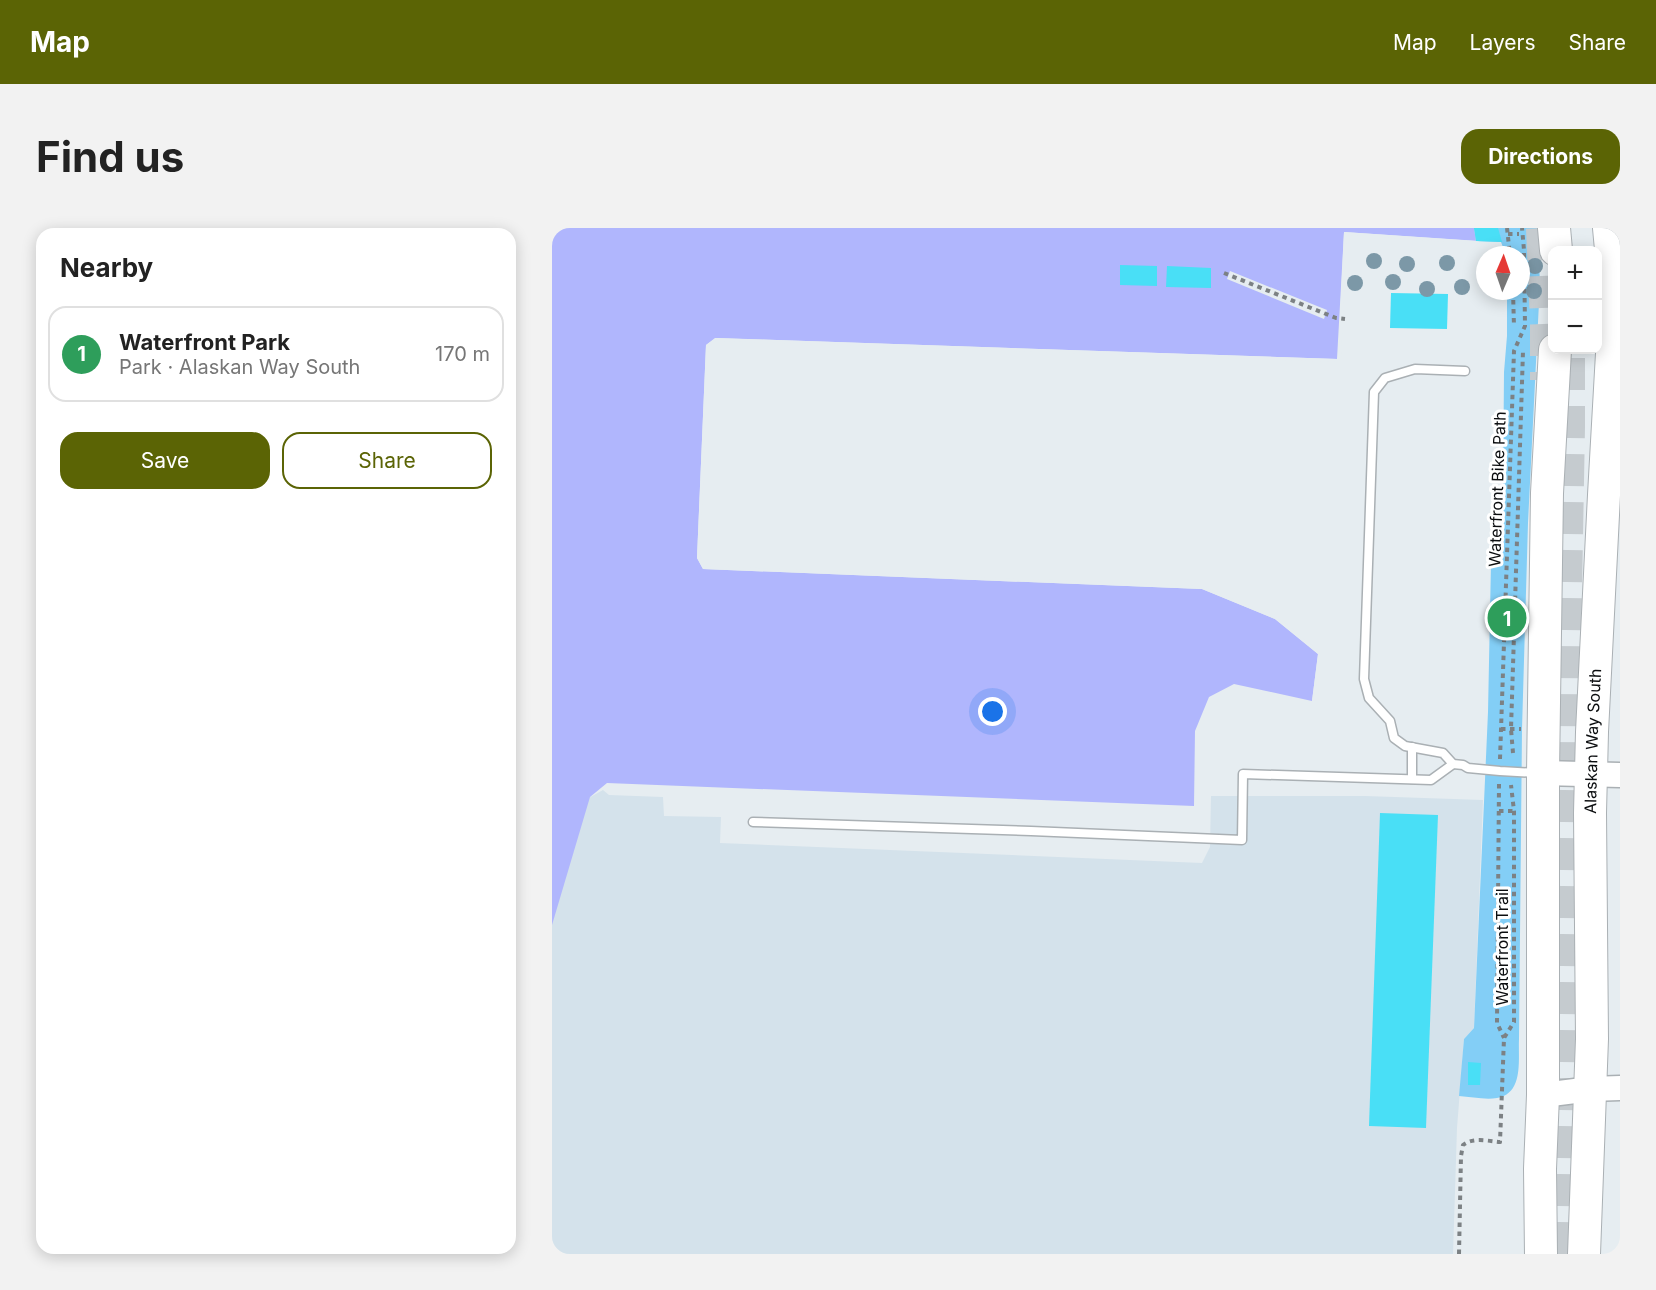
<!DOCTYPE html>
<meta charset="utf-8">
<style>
body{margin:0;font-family:Inter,sans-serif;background:#f2f2f2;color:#222}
.controls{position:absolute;right:18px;top:18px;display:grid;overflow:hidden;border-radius:12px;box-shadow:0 3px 15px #0003}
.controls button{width:54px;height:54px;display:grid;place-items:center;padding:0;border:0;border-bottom:2px solid #e0e0e0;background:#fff;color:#222;font:30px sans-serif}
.compass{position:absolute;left:924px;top:18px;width:54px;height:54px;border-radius:50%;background:#fff;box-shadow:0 3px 15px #0003;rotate:2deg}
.you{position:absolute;left:441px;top:484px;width:21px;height:21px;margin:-15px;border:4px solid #fff;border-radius:50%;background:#1a73e8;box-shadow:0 0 0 9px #1a73e833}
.badge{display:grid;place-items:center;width:39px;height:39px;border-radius:50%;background:#5b6405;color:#fff;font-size:20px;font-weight:700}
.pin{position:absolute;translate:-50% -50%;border:3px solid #fff;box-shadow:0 2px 6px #0006}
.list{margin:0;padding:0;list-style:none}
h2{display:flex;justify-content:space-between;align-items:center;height:78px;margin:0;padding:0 24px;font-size:26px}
h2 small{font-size:20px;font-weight:400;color:#767676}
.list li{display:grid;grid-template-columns:39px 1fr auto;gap:18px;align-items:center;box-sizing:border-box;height:96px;margin:0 12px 12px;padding:0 12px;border:2px solid #e0e0e0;border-radius:18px}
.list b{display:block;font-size:22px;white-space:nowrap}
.list p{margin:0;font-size:20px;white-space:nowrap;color:#767676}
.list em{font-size:20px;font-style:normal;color:#767676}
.actions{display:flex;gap:12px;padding:18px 24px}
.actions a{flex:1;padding:14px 0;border:2px solid #5b6405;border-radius:18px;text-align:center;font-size:21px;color:#5b6405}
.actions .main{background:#5b6405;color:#fff}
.map{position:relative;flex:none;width:1068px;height:1026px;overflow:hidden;border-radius:18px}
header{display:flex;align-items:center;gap:36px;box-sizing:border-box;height:84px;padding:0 30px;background:#5b6405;color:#fff}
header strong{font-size:28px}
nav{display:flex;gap:33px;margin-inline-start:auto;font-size:21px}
.intro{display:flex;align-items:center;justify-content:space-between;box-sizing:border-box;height:144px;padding:0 36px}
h1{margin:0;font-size:42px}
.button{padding:15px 27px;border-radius:18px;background:#5b6405;color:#fff;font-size:21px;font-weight:700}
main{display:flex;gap:36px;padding:0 36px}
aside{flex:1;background:#fff;border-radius:18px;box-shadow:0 3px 15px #0003}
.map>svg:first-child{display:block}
.built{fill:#d4e2eb}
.green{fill:#83cef6}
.water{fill:#b0b6fd}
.pier{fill:#e6edf1}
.building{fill:#49dff6}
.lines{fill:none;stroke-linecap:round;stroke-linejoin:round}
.highway-tunnel{stroke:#c5cbcf;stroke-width:32;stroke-dasharray:32 16;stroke-linecap:butt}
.lane-casing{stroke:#aab0b4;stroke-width:11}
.secondary-casing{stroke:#aab0b4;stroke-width:27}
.highway-casing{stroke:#aab0b4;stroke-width:34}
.path{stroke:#7c8184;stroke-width:4;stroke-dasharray:4.5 4.5;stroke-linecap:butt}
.lane{stroke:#fff;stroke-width:8}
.secondary{stroke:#fff;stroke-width:24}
.highway{stroke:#fff;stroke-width:32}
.tree{fill:#7c98a7}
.labels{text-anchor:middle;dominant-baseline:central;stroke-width:6;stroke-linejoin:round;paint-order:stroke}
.street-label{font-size:16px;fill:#0b0d0f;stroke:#fff}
</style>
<header>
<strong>Map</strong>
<nav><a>Map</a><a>Layers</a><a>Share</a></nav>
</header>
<div class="intro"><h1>Find us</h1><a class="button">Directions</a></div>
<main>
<aside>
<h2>Nearby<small></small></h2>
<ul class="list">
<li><span class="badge" style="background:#2e9e5b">1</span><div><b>Waterfront Park</b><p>Park · Alaskan Way South</p></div><em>170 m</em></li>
</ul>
<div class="actions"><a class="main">Save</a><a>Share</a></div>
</aside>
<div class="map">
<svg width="1068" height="1026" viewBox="0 0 1068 1026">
<rect width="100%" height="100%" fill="#e6edf1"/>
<polygon class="built" points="51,562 57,567 111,569 112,588 169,589 168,615 650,635 658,619 659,568 813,568 931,572 922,800 912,811 905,900 901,1026 0,1026 0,685 33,572"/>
<path class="green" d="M922,0H985L988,54L976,295L970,501L967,811C966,832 972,865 945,870C934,872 919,869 907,868L912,811L922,800L936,484L940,285L951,264L952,144L955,108V63H969V27H954L949,14L924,13Z"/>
<polygon class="water" points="0,0 922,0 924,13 792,4 786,131 164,110 154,117 145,330 151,341 650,361 723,391 766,426 760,473 682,456 657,469 643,503 642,578 55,555 38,569 0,697"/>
<g class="pier">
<polygon points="792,4 927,13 924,16 795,7 789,131 786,134 164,113 157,118 148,330 153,338 651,358 725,388 768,424 763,473 760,473 766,426 723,391 650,361 151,341 145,330 154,117 163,110 785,131"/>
<polygon points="678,43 775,82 772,91 675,51"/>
</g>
<g class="building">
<polygon points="922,0 946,0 950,14 924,13"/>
<polygon points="568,37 605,38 605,58 568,57"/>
<polygon points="615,38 659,40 659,60 614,59"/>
<polygon points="839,65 896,66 895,101 838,100"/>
<polygon points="828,585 886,587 874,900 817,898"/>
<polygon points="916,834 929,835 928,857 916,857"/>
</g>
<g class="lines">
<g class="highway-tunnel">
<polyline points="990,0 994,97 994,152"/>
<polyline points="1006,1026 1009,818 1013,417 1017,199 1017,122"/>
</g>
<defs>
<g id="lane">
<polyline points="913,143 863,141 833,150 822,164 812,451 817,470 838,493 842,510 853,518 891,525 901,536 911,537 916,540 948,543 985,545"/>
<polyline points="860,551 860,519"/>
<polyline points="201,594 479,603 690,612 691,546 879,552 901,536"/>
</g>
<g id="secondary">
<polyline points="991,545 1068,547"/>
<polyline points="991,867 1039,861 1068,860"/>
</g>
<g id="highway">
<polyline points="1002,0 1004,22"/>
<polyline points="989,1026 988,941 991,867 991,545 995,265 1003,122"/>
<path id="s1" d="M1032,1026L1040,811L1038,585L1040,504L1052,267L1061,108L1060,32L1057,0"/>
</g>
</defs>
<use href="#lane" class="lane-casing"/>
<use href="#secondary" class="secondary-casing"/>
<use href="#highway" class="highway-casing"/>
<g class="path">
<polyline points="955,0 958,27"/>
<polyline points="956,6 967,6"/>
<polyline points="672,45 784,90 793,91"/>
<polyline points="961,63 962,99"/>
<polyline points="949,501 969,501"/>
<polyline points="961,525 959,501 971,123"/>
<polyline points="948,531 962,123 973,98 972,22 970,0"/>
<polyline points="947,556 945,795 952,810"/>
<polyline points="947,583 965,583"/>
<path d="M907,1026L909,928L911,917C921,909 936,913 948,914L952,810L962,794V583L959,557"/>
</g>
<use href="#lane" class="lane"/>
<use href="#secondary" class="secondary"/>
<use href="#highway" class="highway"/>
</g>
<g class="tree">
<circle cx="822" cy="33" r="8"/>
<circle cx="895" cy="35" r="8"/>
<circle cx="855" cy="36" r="8"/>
<circle cx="983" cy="38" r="8"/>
<circle cx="841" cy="54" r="8"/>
<circle cx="803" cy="55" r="8"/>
<circle cx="910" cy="59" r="8"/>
<circle cx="875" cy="61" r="8"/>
<circle cx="982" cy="63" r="8"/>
</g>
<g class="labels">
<g class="street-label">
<text transform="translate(945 261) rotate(-88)">Waterfront Bike Path</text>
<text stroke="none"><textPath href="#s1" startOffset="513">Alaskan Way South</textPath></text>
<text transform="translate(950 719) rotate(-90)">Waterfront Trail</text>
</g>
</g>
</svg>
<div class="controls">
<button>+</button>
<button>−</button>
</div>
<svg class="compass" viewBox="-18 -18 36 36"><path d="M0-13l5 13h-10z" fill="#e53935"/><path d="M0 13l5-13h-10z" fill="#767676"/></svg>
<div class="you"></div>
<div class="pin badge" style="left:955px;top:390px;background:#2e9e5b">1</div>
</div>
</main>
